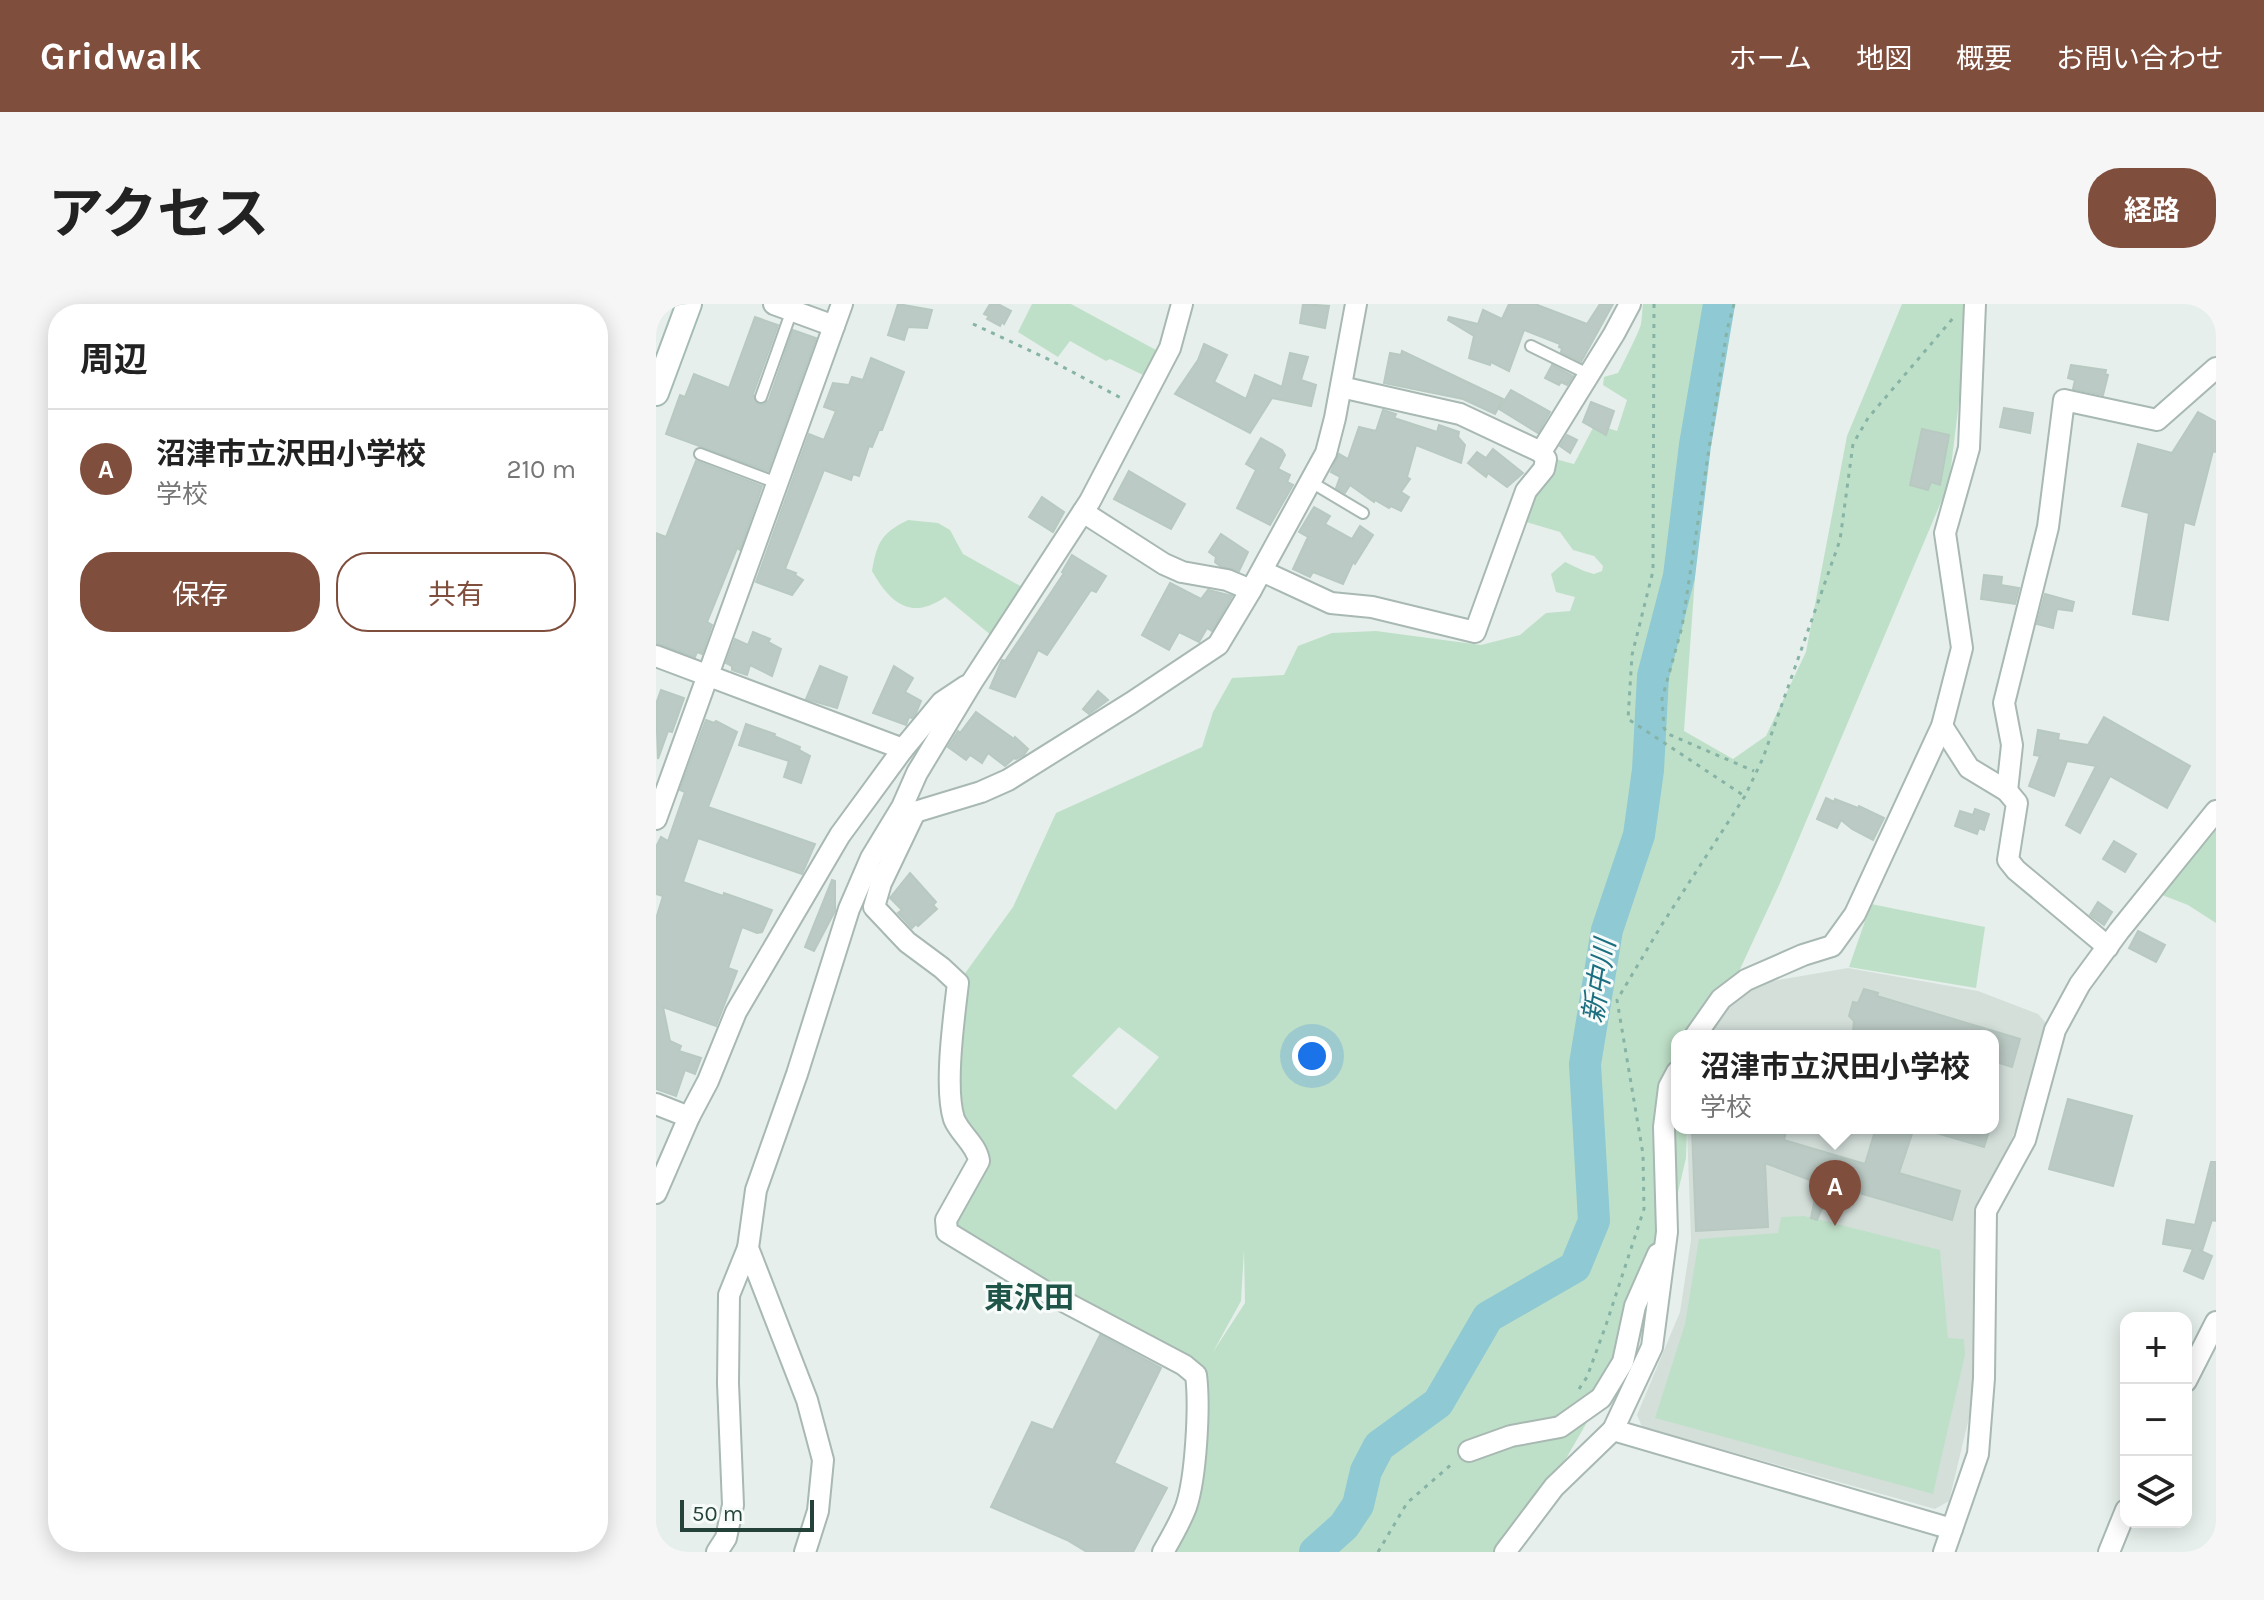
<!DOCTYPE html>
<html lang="ja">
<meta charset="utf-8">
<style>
body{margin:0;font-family:Karla,"Noto Sans JP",sans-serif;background:#f6f6f6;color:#222}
.controls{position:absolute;right:24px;bottom:24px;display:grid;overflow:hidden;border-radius:16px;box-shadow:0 4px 20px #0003}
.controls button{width:72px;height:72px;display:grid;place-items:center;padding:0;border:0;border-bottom:2px solid #e0e0e0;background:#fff;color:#222;font:40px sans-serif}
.scale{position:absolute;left:24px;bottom:20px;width:134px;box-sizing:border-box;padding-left:8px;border:4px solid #24423a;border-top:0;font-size:22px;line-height:28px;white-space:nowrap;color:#24423a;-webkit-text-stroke:6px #f7fbf9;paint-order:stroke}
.you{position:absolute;left:656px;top:752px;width:28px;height:28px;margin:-20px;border:6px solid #fff;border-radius:50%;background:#1a73e8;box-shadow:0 0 0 12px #1a73e833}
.badge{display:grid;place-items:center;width:52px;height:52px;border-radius:50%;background:#804e3d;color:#fff;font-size:26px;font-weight:700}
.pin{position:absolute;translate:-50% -66px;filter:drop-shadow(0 2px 4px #0008)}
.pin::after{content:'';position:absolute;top:42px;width:28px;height:24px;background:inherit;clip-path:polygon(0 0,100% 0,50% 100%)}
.popup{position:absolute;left:1015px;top:726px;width:328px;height:104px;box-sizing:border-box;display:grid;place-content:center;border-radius:16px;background:#fff;filter:drop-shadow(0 2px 6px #0005);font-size:26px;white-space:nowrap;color:#767676}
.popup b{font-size:30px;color:#222}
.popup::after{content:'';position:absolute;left:50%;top:100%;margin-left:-16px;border:16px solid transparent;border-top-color:#fff}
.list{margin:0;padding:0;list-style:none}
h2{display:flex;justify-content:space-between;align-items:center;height:104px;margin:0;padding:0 32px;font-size:34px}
h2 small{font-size:26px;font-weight:400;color:#767676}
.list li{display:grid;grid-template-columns:52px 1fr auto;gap:24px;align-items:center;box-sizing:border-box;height:120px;padding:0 32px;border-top:2px solid #e0e0e0}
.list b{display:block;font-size:30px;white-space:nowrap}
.list p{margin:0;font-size:26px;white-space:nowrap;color:#767676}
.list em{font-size:26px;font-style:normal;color:#767676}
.actions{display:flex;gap:16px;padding:24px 32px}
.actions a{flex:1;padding:18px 0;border:2px solid #804e3d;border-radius:32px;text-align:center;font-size:28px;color:#804e3d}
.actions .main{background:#804e3d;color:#fff}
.icon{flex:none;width:44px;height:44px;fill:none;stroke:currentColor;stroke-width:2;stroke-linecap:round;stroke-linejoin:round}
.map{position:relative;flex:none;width:1560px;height:1248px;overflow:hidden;border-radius:32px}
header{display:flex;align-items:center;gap:48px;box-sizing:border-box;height:112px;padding:0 40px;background:#804e3d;color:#fff}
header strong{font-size:38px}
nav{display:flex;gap:44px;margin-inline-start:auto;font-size:28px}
.intro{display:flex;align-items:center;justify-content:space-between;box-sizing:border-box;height:192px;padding:0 48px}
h1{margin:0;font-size:56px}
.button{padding:20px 36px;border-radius:32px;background:#804e3d;color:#fff;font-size:28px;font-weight:700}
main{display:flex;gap:48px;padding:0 48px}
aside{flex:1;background:#fff;border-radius:32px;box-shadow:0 4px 20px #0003}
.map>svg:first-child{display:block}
.built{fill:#d4dfda}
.green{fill:#bfe0c8;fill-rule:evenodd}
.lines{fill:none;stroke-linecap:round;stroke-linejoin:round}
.river{stroke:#8ec9d4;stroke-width:32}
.building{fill:#bbcac4;stroke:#b8c9c2;stroke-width:2}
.lane-casing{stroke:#a8b8b2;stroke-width:14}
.street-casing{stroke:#a8b8b2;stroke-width:24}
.secondary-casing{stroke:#a4bbb3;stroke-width:28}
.path{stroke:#86b3a5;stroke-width:3;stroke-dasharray:4 6;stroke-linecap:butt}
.lane{stroke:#fff;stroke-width:10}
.street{stroke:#fff;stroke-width:20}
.secondary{stroke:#fff;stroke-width:24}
.labels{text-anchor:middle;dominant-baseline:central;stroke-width:6;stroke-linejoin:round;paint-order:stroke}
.water-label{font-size:28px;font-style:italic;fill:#1c6f80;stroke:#f7fbf9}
.quarter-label{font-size:30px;font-weight:bold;fill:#1f5548;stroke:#f7fbf9}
</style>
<header>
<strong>Gridwalk</strong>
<nav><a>ホーム</a><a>地図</a><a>概要</a><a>お問い合わせ</a></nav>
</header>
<div class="intro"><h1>アクセス</h1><a class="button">経路</a></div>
<main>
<aside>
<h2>周辺<small></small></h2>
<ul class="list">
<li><span class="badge">A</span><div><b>沼津市立沢田小学校</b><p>学校</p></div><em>210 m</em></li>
</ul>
<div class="actions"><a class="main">保存</a><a>共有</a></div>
</aside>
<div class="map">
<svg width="1560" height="1248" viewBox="0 0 1560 1248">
<rect width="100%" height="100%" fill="#e6efeb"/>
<polygon class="built" points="1192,664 1322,687 1382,710 1390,719 1365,814 1323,908 1318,1093 1293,1197 1279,1205 986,1123 981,1111 1024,1008 1035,936 1031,824 1337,824 1337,732 1052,732 1075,687 1105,679"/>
<g class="green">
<polygon points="376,0 415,0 500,46 487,71 454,55 450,57 414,37 402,53 362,28"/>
<path d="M987,0H1077L1049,133L1028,427L1077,455L1110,432L1150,348L1191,132L1246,0H1315L1293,179L1124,579L1053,732H1021V824H1031L1030,854L995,1003L966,1087L945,1094L908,1158L844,1248H520L536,1207L546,1068L291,928L318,856L299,818L302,679L357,603L400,509L546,443L557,408L576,374L628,371L642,342L676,329L720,327L825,341L864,331L890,309L914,307L919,293L900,288L895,270L909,258L928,267L938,270L946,267L947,262L938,252L917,246L904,228L870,218L861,205L899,155L918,160L939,120L961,127L971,96L947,81L948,73L962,69C966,62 984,26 985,20C986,14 986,7 987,0ZM463,723L503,753L460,806L416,772ZM588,946L589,999L557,1048L585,997Z"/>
<path d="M252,216L282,219L294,226L307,250L368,284L336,332L289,293C255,317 234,299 216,267C221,239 225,229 252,216Z"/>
<polygon points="1560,507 1560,619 1532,601 1506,591 1516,574 1539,551"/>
<polygon points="1215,600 1329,623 1320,684 1193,663"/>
<polygon points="1149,912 1284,946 1292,1034 1308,1035 1309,1051 1277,1190 999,1114 1029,1020 1043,935 1122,929 1125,913"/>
</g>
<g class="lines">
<polyline class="river" points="659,1248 688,1222 702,1201 710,1167 723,1142 782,1099 832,1013 919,963 938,917 929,760 951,626 983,531 992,466 997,372 1023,272 1039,141 1063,0"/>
</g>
<g class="building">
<polygon points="242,0 276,6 271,24 252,23 248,36 232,31"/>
<polygon points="334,0 342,0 355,7 348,20 346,18 344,22 331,15 333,12 328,10"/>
<polygon points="647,0 673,2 669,24 644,19"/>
<polygon points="853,0 879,0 931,20 944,0 957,0 925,58 905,48 906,44 903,43 904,40 868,26 853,67 835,58 834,61 813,54 818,32 792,16 793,13 822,20 827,6 846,15"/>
<polygon points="99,13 122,21 97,90 102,100 107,101 113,96 137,26 160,34 112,167 10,130 24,91 29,93 38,70 73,84"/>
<polygon points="548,40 571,51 558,78 590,95 599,71 626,83 634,49 652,53 645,76 660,81 655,102 616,94 594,129 519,90 542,56"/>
<polygon points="746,47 847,95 839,110 807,95 728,79 734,49 745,51"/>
<polygon points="215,54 248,68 226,126 223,126 216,143 213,142 203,172 197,170 195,176 168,166 129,265 140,269 139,271 147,276 136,291 100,278 153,130 168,136 180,107 168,103 177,79 193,81 196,73 207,76"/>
<polygon points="896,61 917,72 911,81 905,78 903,81 889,74"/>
<polygon points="1415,61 1450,66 1449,70 1452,71 1447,91 1417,85 1419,76 1412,74"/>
<polygon points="855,86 894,108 882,129 843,105"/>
<polygon points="935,98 958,107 950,131 927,118"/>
<polygon points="1348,104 1377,109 1374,129 1344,123"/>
<polygon points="727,106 740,110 738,114 781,128 783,121 803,128 802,133 809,141 805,159 760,141 751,173 754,175 745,188 753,193 745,207 735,202 733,204 719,196 718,198 694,181 689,189 680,184 684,173 675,168 683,150 692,155 703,123 720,127"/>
<polygon points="1542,108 1560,118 1560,148 1557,147 1538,221 1528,218 1512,316 1477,310 1493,209 1466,202 1482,140 1516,149"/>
<polygon points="1266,125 1293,131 1284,181 1275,178 1272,186 1254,181"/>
<polygon points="911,131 921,136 914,149 904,142"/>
<polygon points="605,134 626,146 629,151 622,165 634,171 631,178 637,181 614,221 581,204 600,166 590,160"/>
<polygon points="837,145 867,169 851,183 832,169 830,173 812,159 821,148 830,154"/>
<polygon points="40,157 106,182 84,246 81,244 51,318 56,321 46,350 41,348 39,353 0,339 0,229 10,233"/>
<polygon points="473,167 529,200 515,225 458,195"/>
<polygon points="386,193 408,208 397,228 373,213"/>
<polygon points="658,203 674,212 669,220 696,235 704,222 717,231 699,260 697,258 687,280 657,268 654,273 637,265 652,233 643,228"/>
<polygon points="565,230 592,248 583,267 564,262 559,258 560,253 553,248"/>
<polygon points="416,251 450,272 440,288 435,286 391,351 382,346 359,393 334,384 346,356 349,357 380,311 408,269 406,268"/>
<polygon points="1328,271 1346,273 1345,281 1363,284 1359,300 1325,295"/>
<polygon points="514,279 545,295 552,286 576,292 556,327 551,324 543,338 523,328 513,346 486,331"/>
<polygon points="1389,290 1418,298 1416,307 1401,305 1397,324 1381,320"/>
<polygon points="97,328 114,335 112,338 125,345 116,372 94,361 91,371 76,366 76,362 70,359 79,335 92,341"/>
<polygon points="164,362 191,373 181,404 150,395"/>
<polygon points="238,362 257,374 249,388 265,397 260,409 256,414 253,413 250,421 217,409"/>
<polygon points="5,386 28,394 16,428 12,427 2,455 0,400"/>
<polygon points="442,387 452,396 433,410 427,405"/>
<polygon points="320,408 358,435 359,433 372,445 368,451 360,455 358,454 349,462 332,449 326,459 314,451 310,456 292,443 302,427 304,429"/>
<polygon points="1448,413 1534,462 1511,504 1454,472 1424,529 1410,521 1440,462 1411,457 1398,492 1373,482 1384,452 1378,451 1382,426 1403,430 1402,436 1432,441"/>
<polygon points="50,416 58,419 60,417 81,428 52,503 159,540 146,570 42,534 27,578 67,592 68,589 116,606 106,628 101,629 86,623 72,664 81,667 60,722 7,703 14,737 25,742 23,747 45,754 39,770 29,766 20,792 0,785 0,615 7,592 0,590 0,543 5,533 12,537 29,488 24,486"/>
<polygon points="90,420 119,430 118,432 144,443 143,446 154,452 145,479 128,473 133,457 83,441"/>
<polygon points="1170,494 1178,498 1179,495 1202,504 1203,502 1228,514 1217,536 1196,525 1185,516 1181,524 1161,515"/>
<polygon points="1319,505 1333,510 1328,526 1323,524 1321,530 1299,522 1304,507 1317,511"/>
<polygon points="1458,537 1480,550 1469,568 1447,555"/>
<polygon points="254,569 280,598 277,601 281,605 262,622 260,620 256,624 242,609 246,606 234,594"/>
<polygon points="176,576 179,577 179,607 158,647 149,643"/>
<polygon points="1442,598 1456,608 1448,621 1434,611"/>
<polygon points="1482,627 1509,641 1500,658 1473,644"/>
<polygon points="1208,685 1222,689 1221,692 1364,735 1356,763 1337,757 1337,732 1214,732 1197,727 1198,717 1193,712 1197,698 1202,699"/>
<polygon points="1412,795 1476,812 1457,882 1393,865"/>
<polygon points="1075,824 1131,824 1128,836 1209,860 1220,824 1258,824 1243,869 1304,887 1296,916 1176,881 1161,916 1155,914 1162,879 1109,859 1112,923 1040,927 1036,826"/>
<polygon points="1277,824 1334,824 1328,843 1277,828"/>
<polygon points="1555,858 1560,858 1560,917 1556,916 1546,947 1543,946 1556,952 1547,975 1528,967 1537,945 1507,940 1511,916 1539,921"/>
<polygon points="444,1031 505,1064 458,1159 511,1184 477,1248 431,1248 411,1236 335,1203 376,1118 397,1126"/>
</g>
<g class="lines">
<defs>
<g id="lane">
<polyline points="875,42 934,71"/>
<polyline points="105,93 136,6"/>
<polyline points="44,150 121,179"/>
<polyline points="655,178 707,209"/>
</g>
<g id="street">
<polyline points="118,0 178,22"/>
<polyline points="685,83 804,110 885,148"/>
<polyline points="427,208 508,260 526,268 571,276 595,286"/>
<polyline points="606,267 675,299 716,303 819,328 870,187 888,165 890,155 885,148 958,30 974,0"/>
<polyline points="0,352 247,445"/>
<polyline points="1286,422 1313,464 1351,487 1361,499 1352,556 1360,566 1452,643"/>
<polyline points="1351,487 1356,441 1348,399 1392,223 1408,96 1501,116 1560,64"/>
<polyline points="248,504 259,508 325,488 352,476 475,399 562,341 595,286 670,149 679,114 700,0"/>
<path d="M259,508L225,579L218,603L251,638L286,664L302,679C298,713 288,784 298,815C304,830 321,841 323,857L290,916L291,928L388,987L528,1061L540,1071C544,1102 540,1174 530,1203C524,1219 515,1234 507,1248"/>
<polyline points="0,515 186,0"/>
<polyline points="1039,732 1065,695 1090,676 1147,651 1176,642 1199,610 1286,422 1306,344 1289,229 1313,144 1319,0"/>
<polyline points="0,800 33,813"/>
<polyline points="0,889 33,813 52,777 80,708 184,531 247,445 286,398 310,382"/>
<polyline points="1530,1077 1560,1018"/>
<polyline points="957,1126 1296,1225"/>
<polyline points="813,1147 855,1132 904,1123 945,1094 967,1058 979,1002 1002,950"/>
<polyline points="61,1248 70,1234 77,1201 72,1079 73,991 92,944"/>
<polyline points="149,1248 162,1207 167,1156 151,1096 92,944 100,886 141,770 193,605 215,554 246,503 261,469 316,378 434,197 514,44 526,0"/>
<polyline points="849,1248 898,1183 957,1126 996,1043 1011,928 1008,823 1013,783 1021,768"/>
<polyline points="1288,1248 1322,1150 1328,1074 1330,907 1369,836 1399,726 1424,680 1463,627 1560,507"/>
<polyline points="1453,1248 1470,1206"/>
</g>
<polyline id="secondary" points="0,89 33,0"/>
</defs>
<use href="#lane" class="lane-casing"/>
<use href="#street" class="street-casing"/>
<use href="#secondary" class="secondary-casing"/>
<g class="path">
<polyline points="998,0 997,267 976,351 972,415 1087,491"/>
<polyline points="1078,0 1071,26 1026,323 1006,395 1008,424 1012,430 1098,467"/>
<polyline points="317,20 394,56 465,94"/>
<polyline points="923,1085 931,1073 950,1021 988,905 987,850 961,696 1005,622 1089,492 1107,454 1184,236 1197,140 1212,114 1298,13"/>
<polyline points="722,1248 751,1199 797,1159"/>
</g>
<use href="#lane" class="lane"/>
<use href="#street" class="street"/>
<use href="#secondary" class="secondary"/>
</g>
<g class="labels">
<g class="water-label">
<text transform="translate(943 677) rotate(-81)">新中川</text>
</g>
<g class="quarter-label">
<text x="373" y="994">東沢田</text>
</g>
</g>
</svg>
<div class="controls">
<button>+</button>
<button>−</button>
<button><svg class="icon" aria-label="layers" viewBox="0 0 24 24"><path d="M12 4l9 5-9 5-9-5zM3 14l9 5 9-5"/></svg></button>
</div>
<div class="scale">50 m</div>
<div class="you"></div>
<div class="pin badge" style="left:1179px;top:922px">A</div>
<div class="popup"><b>沼津市立沢田小学校</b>学校</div>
</div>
</main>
